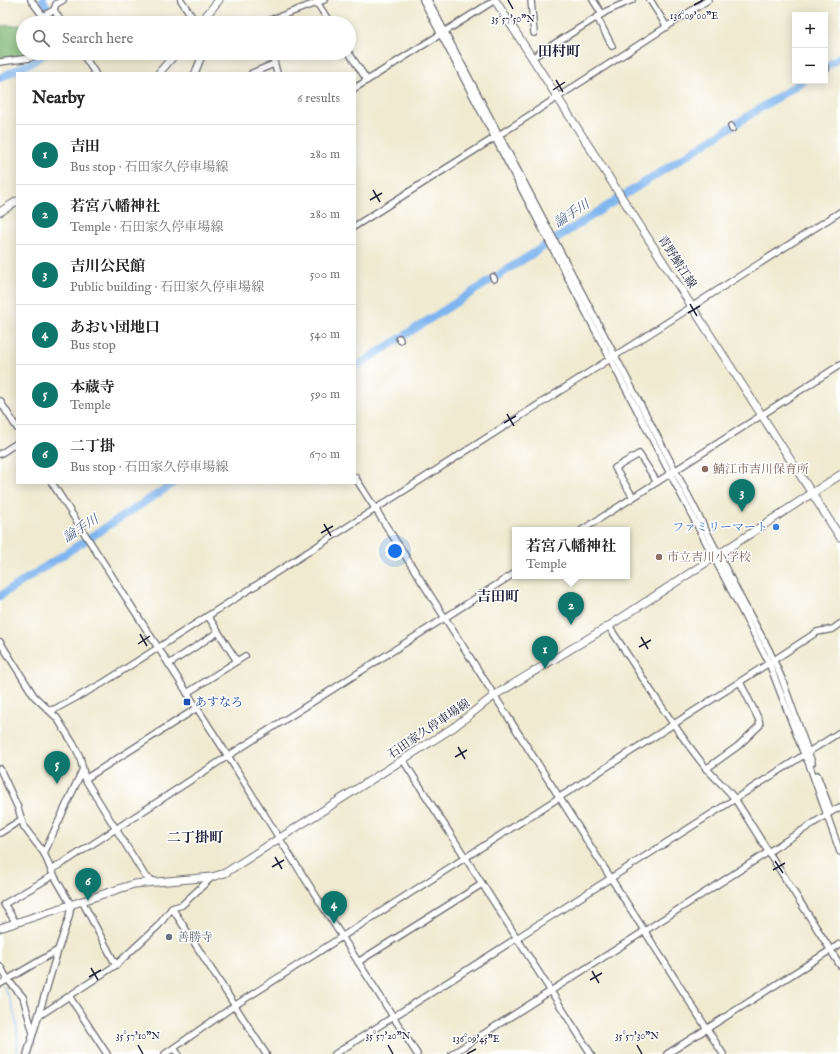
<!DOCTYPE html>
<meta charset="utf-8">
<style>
body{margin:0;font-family:"IM FELL English","Noto Serif JP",serif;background:#f6f6f6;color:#222}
.controls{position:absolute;right:12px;top:12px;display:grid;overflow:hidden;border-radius:0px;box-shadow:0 2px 10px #0003}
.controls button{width:36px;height:36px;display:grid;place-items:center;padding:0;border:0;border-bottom:1px solid #e0e0e0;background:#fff;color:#222;font:20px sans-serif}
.you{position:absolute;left:395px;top:551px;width:14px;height:14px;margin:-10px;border:3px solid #fff;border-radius:50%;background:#1a73e8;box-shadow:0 0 0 6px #1a73e833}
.badge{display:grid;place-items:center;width:26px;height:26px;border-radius:50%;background:#0f766e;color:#fff;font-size:13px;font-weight:700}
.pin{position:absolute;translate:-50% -33px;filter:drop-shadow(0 1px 2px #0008)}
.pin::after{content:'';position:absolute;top:21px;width:14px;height:12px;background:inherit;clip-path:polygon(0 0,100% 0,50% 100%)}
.popup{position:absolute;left:512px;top:527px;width:118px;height:52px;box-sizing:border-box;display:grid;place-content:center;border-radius:0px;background:#fff;filter:drop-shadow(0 1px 3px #0005);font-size:13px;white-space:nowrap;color:#767676}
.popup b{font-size:15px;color:#222}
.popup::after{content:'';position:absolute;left:50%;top:100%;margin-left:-8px;border:8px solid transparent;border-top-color:#fff}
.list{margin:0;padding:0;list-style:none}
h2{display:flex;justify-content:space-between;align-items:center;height:52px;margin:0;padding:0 16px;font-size:17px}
h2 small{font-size:13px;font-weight:400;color:#767676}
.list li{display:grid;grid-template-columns:26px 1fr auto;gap:12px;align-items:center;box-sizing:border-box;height:60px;padding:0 16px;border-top:1px solid #e0e0e0}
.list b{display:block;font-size:15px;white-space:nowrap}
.list p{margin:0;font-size:13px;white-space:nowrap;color:#767676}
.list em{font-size:13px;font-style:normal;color:#767676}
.icon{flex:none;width:22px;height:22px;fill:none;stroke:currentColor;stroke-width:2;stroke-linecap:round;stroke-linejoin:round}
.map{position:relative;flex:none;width:840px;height:1054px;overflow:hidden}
.search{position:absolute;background:#fff;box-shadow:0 2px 10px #0003;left:16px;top:16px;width:340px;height:44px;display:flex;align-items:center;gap:10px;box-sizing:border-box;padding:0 14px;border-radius:22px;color:#767676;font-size:15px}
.panel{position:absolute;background:#fff;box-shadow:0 2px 10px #0003;left:16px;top:72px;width:340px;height:412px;border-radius:0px}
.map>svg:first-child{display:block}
.forest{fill:#7eb572;stroke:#506c56}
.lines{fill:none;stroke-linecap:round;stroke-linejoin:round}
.stream{stroke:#7fb5ee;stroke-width:1.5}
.river{stroke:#7fb5ee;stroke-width:8}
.minor-casing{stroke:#6a686f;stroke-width:8}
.major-casing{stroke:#6a686f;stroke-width:9}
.minor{stroke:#fff;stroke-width:5.5}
.major{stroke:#fff;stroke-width:7}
.ticks{fill:none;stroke:#22223b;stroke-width:1.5}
.education-dot{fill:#8d6e63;stroke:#fff;stroke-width:1.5}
.shop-dot{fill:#3f7fe0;stroke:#fff;stroke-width:1.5}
.transit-dot{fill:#1a4fb4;stroke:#fff;stroke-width:1.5}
.worship-dot{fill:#6b7280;stroke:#fff;stroke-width:1.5}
.labels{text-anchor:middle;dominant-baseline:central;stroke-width:3;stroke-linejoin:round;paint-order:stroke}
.street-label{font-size:12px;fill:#22223b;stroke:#fff}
.education-label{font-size:12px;fill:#785e54;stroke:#fff;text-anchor:start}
.shop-label{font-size:12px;fill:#366cbe;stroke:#fff;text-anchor:end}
.transit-label{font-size:12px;fill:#164399;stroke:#fff;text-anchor:start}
.worship-label{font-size:12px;fill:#5b616d;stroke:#fff;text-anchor:start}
.water-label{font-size:13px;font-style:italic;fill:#475d83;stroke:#fff}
.quarter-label{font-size:14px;font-weight:bold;fill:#22223b;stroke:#fff}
.ticks-label{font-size:10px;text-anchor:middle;fill:#22223b;stroke:#fff;stroke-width:3;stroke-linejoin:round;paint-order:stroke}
</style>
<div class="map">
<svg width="840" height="1054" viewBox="0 0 840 1054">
<rect width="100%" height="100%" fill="#fff"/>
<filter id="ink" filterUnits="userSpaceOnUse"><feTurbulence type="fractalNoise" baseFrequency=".025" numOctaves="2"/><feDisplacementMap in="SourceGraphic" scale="8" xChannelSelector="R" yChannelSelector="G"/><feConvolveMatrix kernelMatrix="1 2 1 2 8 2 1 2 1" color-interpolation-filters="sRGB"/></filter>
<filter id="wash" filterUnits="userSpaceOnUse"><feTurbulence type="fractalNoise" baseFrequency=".012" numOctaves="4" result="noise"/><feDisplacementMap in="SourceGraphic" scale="16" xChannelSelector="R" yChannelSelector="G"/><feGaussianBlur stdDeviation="0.9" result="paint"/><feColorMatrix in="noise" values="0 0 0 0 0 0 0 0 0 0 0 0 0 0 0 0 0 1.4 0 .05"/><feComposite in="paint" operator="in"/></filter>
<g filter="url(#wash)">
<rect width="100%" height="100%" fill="#f0ead0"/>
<polygon class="forest" points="23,25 23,53 31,53 26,56 0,58 0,26"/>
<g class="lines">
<path class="stream" d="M3,985C14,1006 20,1030 17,1054"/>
<g class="river">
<polyline points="43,0 50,13 53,23"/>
<polyline points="825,67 840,57"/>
<polyline points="0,78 32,62 46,53"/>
<polyline points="355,367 803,81"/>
<polyline points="0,596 174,483"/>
</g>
</g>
</g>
<g filter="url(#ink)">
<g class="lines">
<defs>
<g id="minor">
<polyline points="31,0 43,16 46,23"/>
<polyline points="181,0 196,23"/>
<polyline points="423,0 769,663 804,754 809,764 840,852"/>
<polyline points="428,0 675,470 744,604 769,650 782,679 812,763"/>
<polyline points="531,0 534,33"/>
<polyline points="593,0 602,14"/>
<polyline points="650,0 667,27"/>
<polyline points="316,1 330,23"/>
<polyline points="54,10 62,23"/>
<polyline points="43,16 54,10 56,4 63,0"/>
<polyline points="597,17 612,46"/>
<polyline points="262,23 324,0"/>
<polyline points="82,53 95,73"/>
<polyline points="272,53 277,73"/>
<polyline points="349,53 367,80"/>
<polyline points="533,57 607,11 632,0"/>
<polyline points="0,62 30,58 40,53"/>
<polyline points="825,67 826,69"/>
<polyline points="195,73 203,53"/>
<polyline points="252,73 274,64"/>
<polyline points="355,88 495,0"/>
<polyline points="731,126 732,129"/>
<polyline points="355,226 499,135 708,0"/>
<polyline points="493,277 494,279"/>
<polyline points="399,338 400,340"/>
<polyline points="0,401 17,428"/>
<polyline points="0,454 17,443"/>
<polyline points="355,477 723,1054"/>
<polyline points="52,483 228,756 279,838 417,1054"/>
<polyline points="633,497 615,468 639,454 657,482"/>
<polyline points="582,530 840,365"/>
<polyline points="208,616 237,661"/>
<path d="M612,624L610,628C640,673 668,720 702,763C712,776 725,786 735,799L840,965"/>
<polyline points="0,642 34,696 57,718 74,745 80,757 85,779 145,876 155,882"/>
<polyline points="774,660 817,632 833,629 840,624"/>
<polyline points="169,664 218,632"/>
<polyline points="187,693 245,656"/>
<polyline points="49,710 55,709 103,683 840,212"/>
<polyline points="403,760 591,1054"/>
<polyline points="0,769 18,808 24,827 44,853 51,870 71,905 69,917 58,950 27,1054"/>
<polyline points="706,769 738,746 760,725 759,720 740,682"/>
<polyline points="817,775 831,812"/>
<polyline points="85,779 197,708"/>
<polyline points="0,833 21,820"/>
<polyline points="44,853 82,771"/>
<polyline points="51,870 68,860 228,756 515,573"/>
<polyline points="82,901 116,965"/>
<polyline points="172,908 266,1054"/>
<polyline points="16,923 4,904 54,875"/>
<polyline points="358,962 482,884"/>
<polyline points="0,966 8,980 23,997 33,1033"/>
<polyline points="0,984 58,950"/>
<polyline points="69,996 107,1054"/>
<polyline points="39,1016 116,965 158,926 172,908 182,905 212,877"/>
<polyline points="174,1048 178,1054"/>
<polyline points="165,1054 234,1006 769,663"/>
<polyline points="335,1054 840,732"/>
<polyline points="452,1054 831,812 840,807"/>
<polyline points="667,1054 840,944"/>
</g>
<g id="major">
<polyline points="495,0 840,537"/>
<polyline points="200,23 219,0"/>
<polyline points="159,73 176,53"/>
<polyline points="0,212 17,201"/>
<polyline points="0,928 134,884 212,877 225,873 454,727 495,695 612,624 840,475"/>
</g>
</defs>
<use href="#minor" class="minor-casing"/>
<use href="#major" class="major-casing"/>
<use href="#minor" class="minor"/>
<use href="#major" class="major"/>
</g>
</g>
<path class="ticks" d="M508,0L513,9M694,5L703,0M556,80L563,92M553,90L565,82M373,190L380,202M370,200L382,193M690,304L697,316M688,313L700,306M507,414L514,426M504,423L516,416M324,524L331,536M321,533L333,526M140,634L147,646M641,637L648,649M138,644L150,636M639,647L651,640M458,747L465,759M455,757L467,750M275,857L282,869M775,861L783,873M272,867L284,860M773,870L785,863M91,968L98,980M592,971L599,983M89,977L101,970M590,980L602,973M138,1045L143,1054M388,1045L393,1054M637,1045L642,1054M467,1054L476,1049"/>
<g class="education-dot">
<circle cx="705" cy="469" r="4"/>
<circle cx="659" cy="557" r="4"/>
</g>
<circle class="shop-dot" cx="776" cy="527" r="4"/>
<rect class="transit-dot" x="183" y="698" width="8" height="8" rx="2"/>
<circle class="worship-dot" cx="169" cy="937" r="4"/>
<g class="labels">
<g class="street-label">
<text transform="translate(677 262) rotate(57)">青野鯖江線</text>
<text transform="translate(429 729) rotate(-34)">石田家久停車場線</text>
</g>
<g class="education-label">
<text x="713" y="469">鯖江市吉川保育所</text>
<text x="667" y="557">市立吉川小学校</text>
</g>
<g class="shop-label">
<text x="768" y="527">ファミリーマート</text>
</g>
<g class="transit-label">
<text x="195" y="702">あすなろ</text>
</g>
<g class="worship-label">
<text x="177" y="937">善勝寺</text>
</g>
<g class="water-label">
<text transform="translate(572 214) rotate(-33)">論手川</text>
<text transform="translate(81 529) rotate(-33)">論手川</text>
</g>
<g class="quarter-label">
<text x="559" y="52">田村町</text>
<text x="498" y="597">吉田町</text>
<text x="195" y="838">二丁掛町</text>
</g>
</g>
<g class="ticks-label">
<text x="694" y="19">136°09'00"E</text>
<text x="513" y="22">35°57'50"N</text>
<text x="138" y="1039">35°57'10"N</text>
<text x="388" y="1039">35°57'20"N</text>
<text x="637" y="1039">35°57'30"N</text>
<text x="476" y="1042">136°09'45"E</text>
</g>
</svg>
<div class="controls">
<button>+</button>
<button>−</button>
</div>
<div class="you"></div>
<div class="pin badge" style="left:545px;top:669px">1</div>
<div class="pin badge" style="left:571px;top:625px">2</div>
<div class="popup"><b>若宮八幡神社</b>Temple</div>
<div class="pin badge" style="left:742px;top:512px">3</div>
<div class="pin badge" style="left:334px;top:924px">4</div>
<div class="pin badge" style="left:57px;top:784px">5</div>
<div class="pin badge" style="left:88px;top:901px">6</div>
<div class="search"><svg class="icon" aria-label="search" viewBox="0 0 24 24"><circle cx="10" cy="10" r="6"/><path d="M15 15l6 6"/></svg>Search here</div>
<section class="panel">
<h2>Nearby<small>6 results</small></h2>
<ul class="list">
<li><span class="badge">1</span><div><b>吉田</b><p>Bus stop · 石田家久停車場線</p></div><em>280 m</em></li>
<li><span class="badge">2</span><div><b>若宮八幡神社</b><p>Temple · 石田家久停車場線</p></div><em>280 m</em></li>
<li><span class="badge">3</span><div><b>吉川公民館</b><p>Public building · 石田家久停車場線</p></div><em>500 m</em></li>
<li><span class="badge">4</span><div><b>あおい団地口</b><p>Bus stop</p></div><em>540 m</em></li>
<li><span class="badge">5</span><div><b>本蔵寺</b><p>Temple</p></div><em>590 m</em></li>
<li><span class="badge">6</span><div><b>二丁掛</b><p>Bus stop · 石田家久停車場線</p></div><em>670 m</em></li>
</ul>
</section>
</div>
